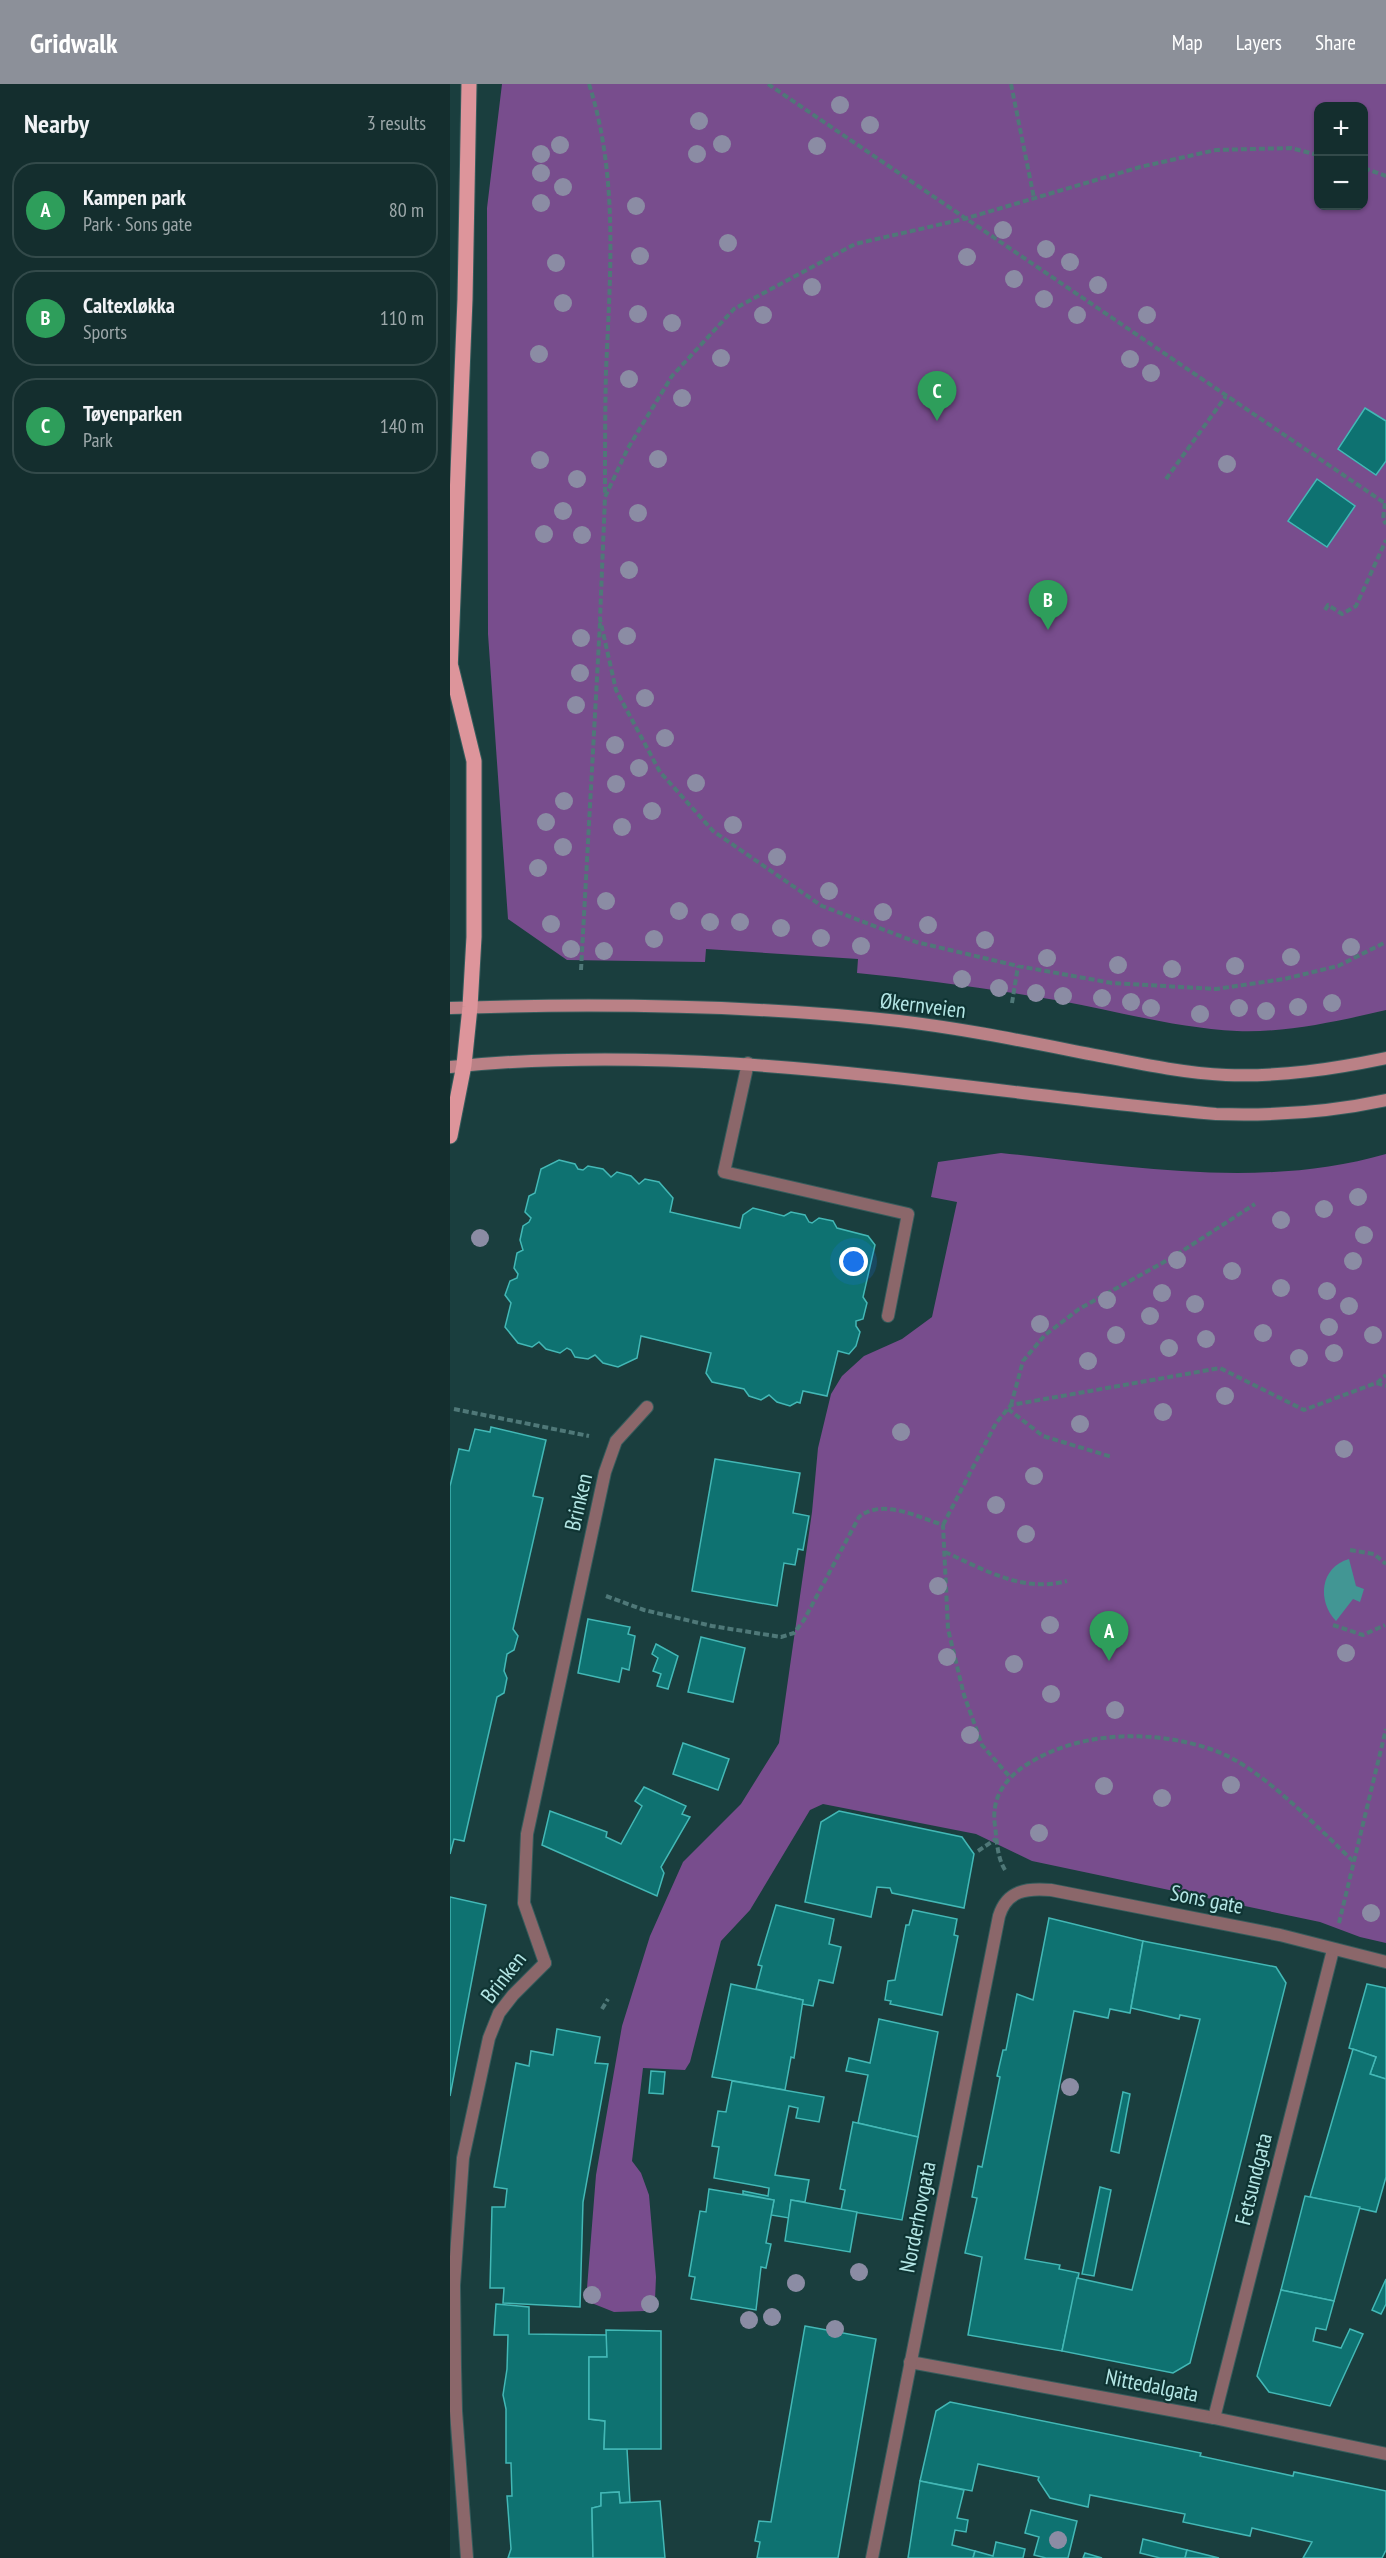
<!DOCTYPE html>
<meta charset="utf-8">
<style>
body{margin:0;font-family:"PT Sans Narrow",sans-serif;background:#213a3a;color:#f1f3f6}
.controls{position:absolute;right:18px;top:18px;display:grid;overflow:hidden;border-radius:12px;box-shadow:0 2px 4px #0004}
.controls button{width:54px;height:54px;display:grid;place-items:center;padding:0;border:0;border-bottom:2px solid #334a4a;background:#142e2e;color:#f1f3f6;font:30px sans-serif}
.you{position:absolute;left:404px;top:1178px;width:21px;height:21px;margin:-15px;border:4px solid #fff;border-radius:50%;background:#1a73e8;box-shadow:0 0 0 9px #1a73e833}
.badge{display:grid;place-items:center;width:39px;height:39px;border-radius:50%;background:#8c9099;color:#fff;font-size:20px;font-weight:700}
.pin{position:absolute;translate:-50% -50px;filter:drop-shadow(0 2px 3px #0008)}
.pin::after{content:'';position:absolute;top:32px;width:21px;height:18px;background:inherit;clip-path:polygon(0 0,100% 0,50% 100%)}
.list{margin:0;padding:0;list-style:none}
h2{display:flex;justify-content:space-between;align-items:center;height:78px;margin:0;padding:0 24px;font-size:26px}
h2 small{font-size:20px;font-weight:400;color:#9da8aa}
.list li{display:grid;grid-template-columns:39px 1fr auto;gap:18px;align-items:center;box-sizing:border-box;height:96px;margin:0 12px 12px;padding:0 12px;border:2px solid #334a4a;border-radius:24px}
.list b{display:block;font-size:22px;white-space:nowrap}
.list p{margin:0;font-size:20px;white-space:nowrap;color:#9da8aa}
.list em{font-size:20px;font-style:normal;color:#9da8aa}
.map{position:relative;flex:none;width:936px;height:2474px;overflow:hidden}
header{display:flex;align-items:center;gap:36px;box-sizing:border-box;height:84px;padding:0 30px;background:#8c9099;color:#fff}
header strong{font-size:28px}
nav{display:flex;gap:33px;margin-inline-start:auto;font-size:21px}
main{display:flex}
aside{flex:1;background:#142e2e}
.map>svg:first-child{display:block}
.green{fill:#784d8d;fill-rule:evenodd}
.water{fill:#429694}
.building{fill:#0e7271;stroke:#43b8b6;stroke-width:1.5}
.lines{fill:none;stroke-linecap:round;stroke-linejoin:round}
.service-casing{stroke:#365c5c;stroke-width:14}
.minor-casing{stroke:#365c5c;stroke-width:14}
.secondary-casing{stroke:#365c5c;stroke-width:14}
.primary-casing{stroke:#365c5c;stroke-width:17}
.path{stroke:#4f7878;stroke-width:4;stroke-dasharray:6 3;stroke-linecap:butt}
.service{stroke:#8b676a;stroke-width:12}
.minor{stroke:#8b676a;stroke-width:12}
.secondary{stroke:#ba8186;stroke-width:12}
.primary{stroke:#dd959b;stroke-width:15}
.tree{fill:#8b8ca4}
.labels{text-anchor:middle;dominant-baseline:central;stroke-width:4.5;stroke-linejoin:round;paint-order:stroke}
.street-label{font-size:22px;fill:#b4e6e5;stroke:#0f3433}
</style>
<header>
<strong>Gridwalk</strong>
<nav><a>Map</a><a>Layers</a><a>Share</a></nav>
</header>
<main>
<aside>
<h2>Nearby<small>3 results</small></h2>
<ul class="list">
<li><span class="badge" style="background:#2e9e5b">A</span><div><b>Kampen park</b><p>Park · Sons gate</p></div><em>80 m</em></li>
<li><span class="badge" style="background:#2e9e5b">B</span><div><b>Caltexløkka</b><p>Sports</p></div><em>110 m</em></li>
<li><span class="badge" style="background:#2e9e5b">C</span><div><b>Tøyenparken</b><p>Park</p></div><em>140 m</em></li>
</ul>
</aside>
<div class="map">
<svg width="936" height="2474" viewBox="0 0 936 2474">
<rect width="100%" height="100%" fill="#1a3e3e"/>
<g class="green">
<path d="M52,0H936V926C889,937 836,949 787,947C728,944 669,928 611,917C544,905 476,896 407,889L408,875L256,865L255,878L117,876L58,835L38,550L37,124ZM868,22H914V122H868Z"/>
<path d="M551,1069C677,1082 812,1106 936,1070V1859L910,1853L870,1838L582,1777L526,1750L373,1720L360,1726L300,1826L271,1857L240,1978L235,1986L193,1984L182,2077L191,2089L199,2111L206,2193L205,2216L195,2227L164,2228L139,2218L137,2204L146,2091L172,1942L200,1852L233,1778L291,1720L329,1659L362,1428L368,1364L381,1310L392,1292L414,1272L452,1255L482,1233L507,1118L481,1113L488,1078Z"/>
</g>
<path class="water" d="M899,1475L906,1502L914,1505L910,1518L903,1515L886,1537C867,1517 870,1483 899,1475Z"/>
<g class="building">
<polygon points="915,324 936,337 936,377 926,391 888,365"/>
<polygon points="867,395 905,422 877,463 838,437"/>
<polygon points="109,1076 125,1080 128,1085 133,1086 138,1082 153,1085 161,1093 167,1088 181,1092 189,1100 195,1095 209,1098 223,1114 220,1128 290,1144 293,1131 303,1124 334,1132 341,1128 355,1131 359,1138 362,1139 369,1134 383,1137 387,1144 418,1152 425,1161 413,1213 417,1219 413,1235 406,1237 406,1242 410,1248 406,1262 399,1270 388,1267 377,1312 353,1307 350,1319 347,1318 340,1322 327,1318 319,1311 311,1316 299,1312 294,1305 262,1298 256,1289 261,1269 191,1252 187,1274 168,1283 153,1279 145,1271 138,1275 125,1273 121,1266 117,1264 110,1269 96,1265 89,1258 82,1263 68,1259 55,1243 61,1219 55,1211 60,1197 67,1194 68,1190 64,1184 67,1169 73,1166 70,1156 73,1142 79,1138 81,1134 75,1128 79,1112 85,1109 91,1085"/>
<polygon points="41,1343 96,1356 83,1412 93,1414 63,1545 68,1552 64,1566 57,1570 54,1587 57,1594 54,1609 47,1613 14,1757 4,1755 0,1770 0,1402 9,1365 19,1367 25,1345 40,1348"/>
<polygon points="265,1375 350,1389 343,1429 359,1432 353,1466 348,1465 345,1481 334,1479 327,1522 242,1507"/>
<polygon points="138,1535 180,1543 178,1550 185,1552 179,1586 172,1584 169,1598 128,1589"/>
<polygon points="251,1553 295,1564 283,1618 238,1608"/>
<polygon points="206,1560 228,1572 218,1605 207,1602 211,1590 203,1587 208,1574 202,1570"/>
<polygon points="233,1659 279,1675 268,1706 223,1690"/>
<polygon points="194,1703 236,1722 232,1730 240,1733 211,1783 214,1789 207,1812 92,1761 100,1727 157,1748 156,1753 171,1760 192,1722 185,1717"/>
<polygon points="389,1727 512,1753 524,1770 514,1824 442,1809 440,1804 427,1803 421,1833 355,1818 371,1738"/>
<polygon points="0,1813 36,1821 0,2012"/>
<polygon points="326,1821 384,1835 379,1860 391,1863 383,1899 369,1896 363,1922 352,1920 353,1916 306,1905 312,1882 308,1881"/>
<polygon points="463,1826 507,1835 504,1851 508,1852 492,1931 440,1920 441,1917 435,1916 438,1897 445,1896 456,1841 459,1841"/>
<polygon points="599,1834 693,1857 680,1929 660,1925 658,1934 624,1927 575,2175 610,2181 609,2185 629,2189 612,2267 518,2251 532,2173 515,2169 527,2114 522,2113 528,2082 532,2083 550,1993 547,1992 553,1966 556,1966 567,1910 583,1916"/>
<polygon points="693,1857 826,1883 836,1899 740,2279 723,2289 612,2267 627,2194 682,2206 750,1935 730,1931 729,1935 681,1924"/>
<polygon points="281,1900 353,1916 344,1974 341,1973 335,2006 262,1993"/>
<polygon points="917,1900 936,1904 936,1995 920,1990 926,1973 899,1964"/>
<polygon points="429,1935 488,1948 468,2053 408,2039 418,1991 396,1987 399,1974 420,1979"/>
<polygon points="107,1945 150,1953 145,1979 158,1980 133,2118 130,2223 53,2219 54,2204 40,2204 42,2123 55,2123 57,2105 44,2103 66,1979 79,1982 81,1967 103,1971"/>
<polygon points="903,1965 926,1973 920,1990 936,1995 936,2093 926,2128 860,2113"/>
<polygon points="201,1987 215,1988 213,2010 199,2009"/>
<polygon points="282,1997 374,2013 369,2038 346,2034 348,2024 339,2022 325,2091 359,2096 355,2118 341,2116 339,2134 321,2131 324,2116 293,2110 293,2107 318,2112 319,2104 264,2094 269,2063 262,2062 268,2027 276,2028"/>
<polygon points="673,2008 680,2010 669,2069 661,2067"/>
<polygon points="403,2038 468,2053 452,2136 391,2126 395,2106 390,2105"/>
<polygon points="650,2103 661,2106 644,2192 632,2190"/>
<polygon points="259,2105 324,2116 316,2159 321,2160 316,2184 311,2183 306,2226 241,2215 245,2193 239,2192 250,2127 256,2128"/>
<polygon points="855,2112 910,2123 884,2217 831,2206"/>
<polygon points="341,2116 407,2128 400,2168 335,2157"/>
<polygon points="936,2195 936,2220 931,2230 922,2226"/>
<polygon points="831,2206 884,2217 876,2246 866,2244 863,2257 891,2264 900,2245 913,2250 880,2322 819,2308 807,2292"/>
<polygon points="46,2220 79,2223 79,2250 157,2251 157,2273 139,2273 139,2335 155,2337 154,2365 177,2365 180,2418 170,2419 169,2408 151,2409 151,2422 142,2424 143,2474 58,2474 61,2465 57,2412 62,2412 61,2379 56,2379 56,2325 53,2311 57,2285 58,2251 44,2251"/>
<polygon points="355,2242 426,2255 388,2474 307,2474 310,2458 305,2457 309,2437 321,2438"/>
<polygon points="156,2246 211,2247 211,2365 154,2365 155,2337 139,2335 139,2273 157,2273"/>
<polygon points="500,2318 751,2369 750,2372 843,2392 844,2388 936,2407 936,2466 932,2474 853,2474 862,2458 802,2444 800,2452 733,2438 735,2430 640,2411 638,2423 600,2414 588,2396 589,2393 528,2380 522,2407 470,2397 486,2327"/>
<polygon points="470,2397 514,2406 507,2434 518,2436 516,2448 505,2446 502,2461 525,2467 523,2474 458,2474"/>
<polygon points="169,2408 170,2419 210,2417 215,2474 143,2474 142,2424 151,2422 151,2409"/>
<polygon points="581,2426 627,2437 618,2474 596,2474 584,2471 589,2453 575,2449"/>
<polygon points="693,2455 737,2466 735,2474 710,2474 690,2469"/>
<polygon points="546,2458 575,2465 573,2474 523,2474 525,2467 543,2472"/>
<polygon points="737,2466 769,2474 735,2474"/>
<polygon points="635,2469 652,2474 633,2474"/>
</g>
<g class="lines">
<defs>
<g id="service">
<polyline points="298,979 274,1088 458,1130 438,1232"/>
<polyline points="95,1879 74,1819 77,1750 155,1388 166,1357 197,1323"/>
</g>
<g id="minor">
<polyline points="460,2278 764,2334 936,2370"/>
<polyline points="764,2334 883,1866"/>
<polyline points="17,2474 6,2327 5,2283 4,2201 13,2074 39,1954 49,1929 63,1911 95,1879"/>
<path d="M422,2474L549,1832C557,1806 577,1804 601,1806L830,1851L936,1878"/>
</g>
<g id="secondary">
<path d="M0,924C148,919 302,921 449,937C517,945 583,959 650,972C691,980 734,989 776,991C831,993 883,985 936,974"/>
<path d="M0,983C257,956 511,1007 766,1030C824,1032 880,1028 936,1016"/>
</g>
<g id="primary">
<polyline points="0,588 15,215 19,0"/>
<polyline points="0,1052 14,981 20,923 24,853 24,677 1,583"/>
</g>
</defs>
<use href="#service" class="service-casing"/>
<use href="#minor" class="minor-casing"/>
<use href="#secondary" class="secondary-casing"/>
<use href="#primary" class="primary-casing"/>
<g class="path">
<path d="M139,0C169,93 160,192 156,287C155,328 155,370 155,411"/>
<polyline points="318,0 936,420"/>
<polyline points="561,0 584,114"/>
<polyline points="868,71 841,64 766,66 690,83 514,135 405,160 284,225 222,292 178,364 155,413 150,535 166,606 210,688 263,747 372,822 466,858 568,882 662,899 766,905 834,895 888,882 936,858"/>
<polyline points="914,84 936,92"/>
<polyline points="716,395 776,312"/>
<polyline points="935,419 933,435 936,440"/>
<polyline points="875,526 878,521 892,530 906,522 936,456"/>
<polyline points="131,886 150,539"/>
<polyline points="562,919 568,882"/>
<polyline points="927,1299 936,1291"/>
<polyline points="561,1321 573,1277 595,1251 629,1225 723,1173 805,1120"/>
<polyline points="4,1325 139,1352"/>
<polyline points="558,1325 593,1352 662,1373"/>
<polyline points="493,1441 546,1339 561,1321 770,1284 854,1326 926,1299 936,1302"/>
<polyline points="900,1466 924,1470 936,1480"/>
<path d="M495,1468C535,1486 573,1509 617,1497"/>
<path d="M156,1512L194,1526L262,1542L331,1553L344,1549L354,1536L409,1433C432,1414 468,1433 493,1441L498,1545L514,1611L532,1661L559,1692"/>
<polyline points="883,1541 913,1551 935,1541"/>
<polyline points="528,1767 546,1755"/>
<path d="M555,1786C547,1773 547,1757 545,1742C541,1714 554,1696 576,1681C630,1646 706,1645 766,1667C812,1684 868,1744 904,1778"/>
<polyline points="889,1839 936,1645"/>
<polyline points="152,1925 158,1915"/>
</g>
<use href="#service" class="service"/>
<use href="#minor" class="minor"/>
<use href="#secondary" class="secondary"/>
<use href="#primary" class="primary"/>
</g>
<g class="tree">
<circle cx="390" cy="21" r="9"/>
<circle cx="249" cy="37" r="9"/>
<circle cx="420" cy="41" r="9"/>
<circle cx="272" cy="60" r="9"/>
<circle cx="110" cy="61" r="9"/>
<circle cx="367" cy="62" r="9"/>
<circle cx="91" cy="70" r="9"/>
<circle cx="247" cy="70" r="9"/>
<circle cx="91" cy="89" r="9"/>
<circle cx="113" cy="103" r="9"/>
<circle cx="91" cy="119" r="9"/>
<circle cx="186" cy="122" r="9"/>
<circle cx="553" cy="146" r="9"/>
<circle cx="278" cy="159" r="9"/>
<circle cx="596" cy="165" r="9"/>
<circle cx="190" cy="172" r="9"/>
<circle cx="517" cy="173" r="9"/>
<circle cx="620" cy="178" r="9"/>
<circle cx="106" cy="179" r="9"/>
<circle cx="564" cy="195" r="9"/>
<circle cx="648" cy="201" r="9"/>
<circle cx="362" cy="203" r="9"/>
<circle cx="594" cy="215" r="9"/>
<circle cx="113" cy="219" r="9"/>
<circle cx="188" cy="230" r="9"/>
<circle cx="313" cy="231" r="9"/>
<circle cx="627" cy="231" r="9"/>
<circle cx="697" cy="231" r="9"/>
<circle cx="222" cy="239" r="9"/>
<circle cx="89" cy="270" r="9"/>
<circle cx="271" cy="274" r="9"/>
<circle cx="680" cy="275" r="9"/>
<circle cx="701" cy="289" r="9"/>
<circle cx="179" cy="295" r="9"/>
<circle cx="232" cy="314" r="9"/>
<circle cx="208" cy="375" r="9"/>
<circle cx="90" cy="376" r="9"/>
<circle cx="777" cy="380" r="9"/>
<circle cx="127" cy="395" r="9"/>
<circle cx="113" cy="427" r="9"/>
<circle cx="188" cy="429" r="9"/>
<circle cx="94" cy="450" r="9"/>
<circle cx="132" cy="451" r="9"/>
<circle cx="179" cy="486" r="9"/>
<circle cx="177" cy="552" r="9"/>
<circle cx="131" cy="554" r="9"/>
<circle cx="130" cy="589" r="9"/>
<circle cx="195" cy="614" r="9"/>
<circle cx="126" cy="621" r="9"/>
<circle cx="215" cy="654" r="9"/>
<circle cx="165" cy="661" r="9"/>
<circle cx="189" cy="684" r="9"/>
<circle cx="246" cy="699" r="9"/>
<circle cx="166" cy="700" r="9"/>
<circle cx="114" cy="717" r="9"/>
<circle cx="202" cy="727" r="9"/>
<circle cx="96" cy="738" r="9"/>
<circle cx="283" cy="741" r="9"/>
<circle cx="172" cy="743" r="9"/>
<circle cx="113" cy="763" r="9"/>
<circle cx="327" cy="773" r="9"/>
<circle cx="88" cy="784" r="9"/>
<circle cx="379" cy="807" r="9"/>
<circle cx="156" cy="817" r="9"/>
<circle cx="229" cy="827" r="9"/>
<circle cx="433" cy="828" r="9"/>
<circle cx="260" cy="838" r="9"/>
<circle cx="290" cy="838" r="9"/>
<circle cx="101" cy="840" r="9"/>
<circle cx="478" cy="841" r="9"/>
<circle cx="331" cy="844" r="9"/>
<circle cx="371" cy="854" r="9"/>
<circle cx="204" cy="855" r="9"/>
<circle cx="535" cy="856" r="9"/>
<circle cx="411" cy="862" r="9"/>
<circle cx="901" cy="863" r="9"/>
<circle cx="121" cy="865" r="9"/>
<circle cx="154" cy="867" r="9"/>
<circle cx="841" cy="873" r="9"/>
<circle cx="597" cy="874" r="9"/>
<circle cx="668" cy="881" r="9"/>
<circle cx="785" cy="882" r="9"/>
<circle cx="722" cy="885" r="9"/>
<circle cx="512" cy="895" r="9"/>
<circle cx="549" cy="904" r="9"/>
<circle cx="586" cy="909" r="9"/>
<circle cx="613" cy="912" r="9"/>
<circle cx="652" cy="914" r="9"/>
<circle cx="681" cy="918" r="9"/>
<circle cx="882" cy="919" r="9"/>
<circle cx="848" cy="923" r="9"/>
<circle cx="701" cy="924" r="9"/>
<circle cx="789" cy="924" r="9"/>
<circle cx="816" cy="927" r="9"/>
<circle cx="750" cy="930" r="9"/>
<circle cx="908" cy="1113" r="9"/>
<circle cx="874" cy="1125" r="9"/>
<circle cx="831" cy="1136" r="9"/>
<circle cx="914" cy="1151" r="9"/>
<circle cx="30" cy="1154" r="9"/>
<circle cx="727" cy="1176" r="9"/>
<circle cx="903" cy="1177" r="9"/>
<circle cx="782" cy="1187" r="9"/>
<circle cx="831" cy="1204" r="9"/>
<circle cx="877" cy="1207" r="9"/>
<circle cx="712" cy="1209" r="9"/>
<circle cx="657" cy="1216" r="9"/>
<circle cx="745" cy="1220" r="9"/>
<circle cx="899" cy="1222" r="9"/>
<circle cx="700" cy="1232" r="9"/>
<circle cx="590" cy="1240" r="9"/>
<circle cx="879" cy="1243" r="9"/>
<circle cx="813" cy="1249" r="9"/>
<circle cx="666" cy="1251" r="9"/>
<circle cx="923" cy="1251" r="9"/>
<circle cx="756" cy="1255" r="9"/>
<circle cx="719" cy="1264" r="9"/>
<circle cx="884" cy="1269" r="9"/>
<circle cx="849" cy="1274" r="9"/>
<circle cx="638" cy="1277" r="9"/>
<circle cx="775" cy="1312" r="9"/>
<circle cx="713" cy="1328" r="9"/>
<circle cx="630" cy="1340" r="9"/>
<circle cx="451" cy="1348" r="9"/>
<circle cx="894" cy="1365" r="9"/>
<circle cx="584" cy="1392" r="9"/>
<circle cx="546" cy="1421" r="9"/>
<circle cx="576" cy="1450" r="9"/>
<circle cx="488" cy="1502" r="9"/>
<circle cx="600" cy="1541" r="9"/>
<circle cx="896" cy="1569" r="9"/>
<circle cx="497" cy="1573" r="9"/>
<circle cx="564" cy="1580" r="9"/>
<circle cx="601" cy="1610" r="9"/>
<circle cx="665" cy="1626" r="9"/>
<circle cx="520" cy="1651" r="9"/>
<circle cx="781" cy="1701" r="9"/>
<circle cx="654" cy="1702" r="9"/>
<circle cx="712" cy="1714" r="9"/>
<circle cx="589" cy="1749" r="9"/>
<circle cx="921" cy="1829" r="9"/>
<circle cx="620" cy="2003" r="9"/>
<circle cx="409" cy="2188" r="9"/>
<circle cx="346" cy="2199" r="9"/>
<circle cx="142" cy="2211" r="9"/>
<circle cx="200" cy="2220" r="9"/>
<circle cx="322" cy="2233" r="9"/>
<circle cx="299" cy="2236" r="9"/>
<circle cx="385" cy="2245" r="9"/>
<circle cx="608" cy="2456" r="9"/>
</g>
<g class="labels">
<g class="street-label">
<text transform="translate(473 921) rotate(7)">Økernveien</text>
<text transform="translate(128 1418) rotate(-77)">Brinken</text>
<text transform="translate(757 1815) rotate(11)">Sons gate</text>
<text transform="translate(53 1893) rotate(-52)">Brinken</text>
<text transform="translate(803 2095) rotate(-76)">Fetsundgata</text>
<text transform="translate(467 2133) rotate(-79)">Norderhovgata</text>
<text transform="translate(702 2301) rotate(11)">Nittedalgata</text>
</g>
</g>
</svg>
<div class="controls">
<button>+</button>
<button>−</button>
</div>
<div class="you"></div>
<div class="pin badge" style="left:659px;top:1577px;background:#2e9e5b">A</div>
<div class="pin badge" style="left:598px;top:546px;background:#2e9e5b">B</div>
<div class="pin badge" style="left:487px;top:337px;background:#2e9e5b">C</div>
</div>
</main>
